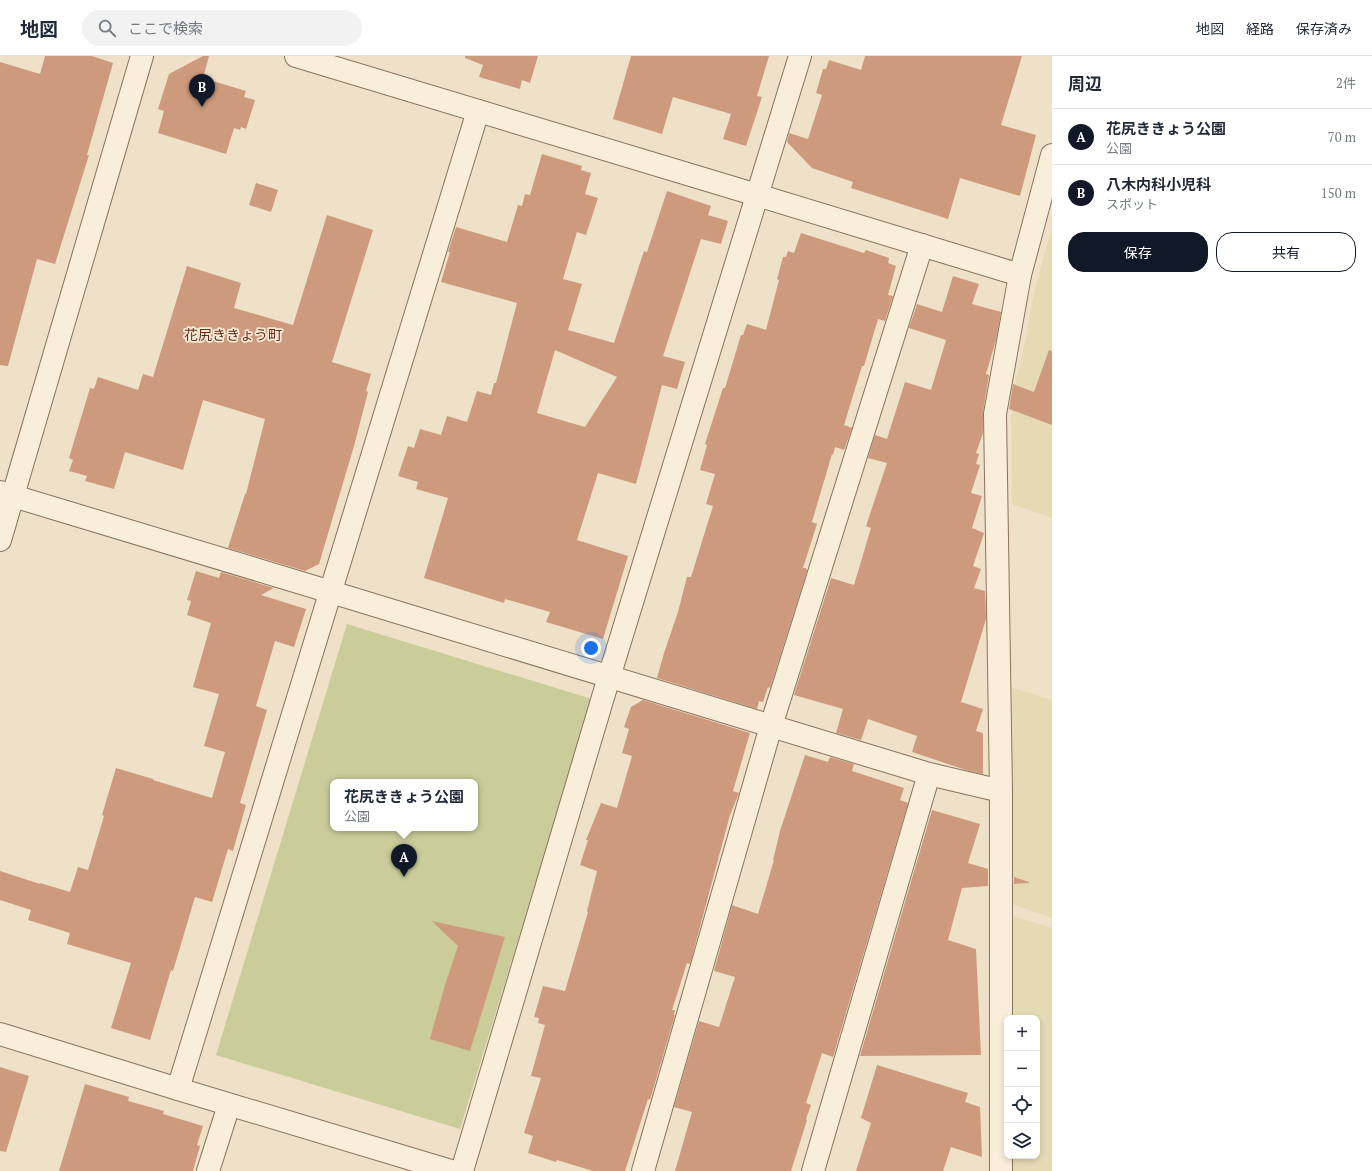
<!DOCTYPE html>
<html lang="ja">
<meta charset="utf-8">
<style>
body{margin:0;font-family:"PT Serif","Noto Sans JP",serif;background:#f2f2f3;color:#1f2937}
.controls{position:absolute;right:12px;bottom:12px;display:grid;overflow:hidden;border-radius:8px;box-shadow:0 2px 6px #0003}
.controls button{width:36px;height:36px;display:grid;place-items:center;padding:0;border:0;border-bottom:1px solid #e0e1e3;background:#fff;color:#1f2937;font:20px sans-serif}
.you{position:absolute;left:591px;top:592px;width:14px;height:14px;margin:-10px;border:3px solid #fff;border-radius:50%;background:#1a73e8;box-shadow:0 0 0 6px #1a73e833}
.badge{display:grid;place-items:center;width:26px;height:26px;border-radius:50%;background:#111827;color:#fff;font-size:13px;font-weight:700}
.pin{position:absolute;translate:-50% -33px;filter:drop-shadow(0 1px 2px #0008)}
.pin::after{content:'';position:absolute;top:21px;width:14px;height:12px;background:inherit;clip-path:polygon(0 0,100% 0,50% 100%)}
.popup{position:absolute;left:330px;top:723px;width:148px;height:52px;box-sizing:border-box;display:grid;place-content:center;border-radius:8px;background:#fff;filter:drop-shadow(0 1px 3px #0005);font-size:13px;white-space:nowrap;color:#747a83}
.popup b{font-size:15px;color:#1f2937}
.popup::after{content:'';position:absolute;left:50%;top:100%;margin-left:-8px;border:8px solid transparent;border-top-color:#fff}
.list{margin:0;padding:0;list-style:none}
h2{display:flex;justify-content:space-between;align-items:center;height:52px;margin:0;padding:0 16px;font-size:17px}
h2 small{font-size:13px;font-weight:400;color:#747a83}
.list li{display:grid;grid-template-columns:26px 1fr auto;gap:12px;align-items:center;box-sizing:border-box;height:56px;padding:0 16px;border-top:1px solid #e0e1e3}
.list b{display:block;font-size:15px;white-space:nowrap}
.list p{margin:0;font-size:13px;white-space:nowrap;color:#747a83}
.list em{font-size:13px;font-style:normal;color:#747a83}
.actions{display:flex;gap:8px;padding:12px 16px}
.actions a{flex:1;padding:9px 0;border:1px solid #111827;border-radius:16px;text-align:center;font-size:14px;color:#111827}
.actions .main{background:#111827;color:#fff}
.icon{flex:none;width:22px;height:22px;fill:none;stroke:currentColor;stroke-width:2;stroke-linecap:round;stroke-linejoin:round}
.map{position:relative;flex:none;width:1052px;height:1115px;overflow:hidden}
header{display:flex;align-items:center;gap:24px;box-sizing:border-box;height:56px;padding:0 20px;background:#fff;border-bottom:1px solid #e0e1e3}
header strong{font-size:19px}
nav{display:flex;gap:22px;margin-inline-start:auto;font-size:14px}
.search{width:280px;height:36px;background:#f2f2f3;display:flex;align-items:center;gap:10px;box-sizing:border-box;padding:0 14px;border-radius:22px;color:#747a83;font-size:15px}
main{display:flex}
aside{flex:1;background:#fff}
.map>svg:first-child{display:block}
.farmland{fill:#e5dab4}
.green{fill:#cacd9a;fill-rule:evenodd}
.building{fill:#cd9a7d;fill-rule:evenodd}
.lines{fill:none;stroke-linecap:round;stroke-linejoin:round}
.minor-casing{stroke:#8b725c;stroke-width:24}
.minor{stroke:#f9eeda;stroke-width:22}
.labels{text-anchor:middle;dominant-baseline:central;stroke-width:3.5;stroke-linejoin:round;paint-order:stroke}
.neighbourhood-label{font-size:14px;fill:#682a1f;stroke:#f6ebd7}
</style>
<header>
<strong>地図</strong>
<div class="search"><svg class="icon" aria-label="search" viewBox="0 0 24 24"><circle cx="10" cy="10" r="6"/><path d="M15 15l6 6"/></svg>ここで検索</div>
<nav><a>地図</a><a>経路</a><a>保存済み</a></nav>
</header>
<main>
<div class="map">
<svg width="1052" height="1115" viewBox="0 0 1052 1115">
<rect width="100%" height="100%" fill="#efe1c7"/>
<g class="farmland">
<polygon points="1050,177 1052,177 1052,462 1012,448 1011,361 1014,331 1023,295 1034,237"/>
<polygon points="1010,631 1052,644 1052,862 1012,848"/>
<polygon points="1013,860 1052,872 1052,1115 1012,1115 1012,1100 1037,1100 1037,962 1013,962"/>
</g>
<path class="green" d="M347,568L592,643L460,1073L216,999ZM333,726H475V772H333Z"/>
<g class="building">
<polygon points="45,0 92,0 113,7 87,99 89,99 55,208 37,203 8,310 0,309 0,6 40,18"/>
<polygon points="203,0 209,0 203,22 246,35 244,41 255,44 246,73 241,71 240,74 234,72 226,98 158,77 164,55 158,53 169,18"/>
<polygon points="465,0 538,0 530,27 522,24 520,33 479,21 483,9 465,2"/>
<polygon points="631,0 769,0 757,40 762,41 746,90 723,83 731,58 673,41 662,78 613,63"/>
<polygon points="865,0 1022,0 1001,69 1036,79 1020,140 960,122 948,163 851,132 853,126 812,112 787,86 789,77 808,83 822,39 816,37 823,13 826,13 829,4 861,14"/>
<path d="M542,98L582,110L581,114L591,117L585,138L598,142L586,179L577,176L563,223L582,228L568,274L614,287L644,195L647,196L667,135L711,150L708,159L728,165L721,188L701,183L663,300L685,306L677,333L662,329L636,428L598,417L577,484L628,500L603,583L546,566L550,556L505,543L504,547L424,522L448,442L416,433L418,426L398,420L408,390L414,392L420,373L441,379L447,360L467,366L477,335L491,339L494,327H496L517,247L441,226L450,196H448L456,171L507,186L518,149L522,150L525,138L530,139ZM555,294L617,321L585,371L537,357Z"/>
<polygon points="256,127 278,134 271,156 249,149"/>
<polygon points="327,159 373,174 332,306 371,318 366,335 368,336 354,390 319,508 305,515 228,492 245,438 246,438 265,363 203,344 183,414 125,396 114,433 85,425 87,420 69,415 73,404 69,402 90,332 94,333 98,321 138,334 143,318 153,321 187,210 241,227 234,252 293,269"/>
<polygon points="801,177 864,197 866,194 889,202 888,207 896,210 888,239 893,240 885,265 878,263 864,310 862,310 844,369 852,372 844,394 835,391 833,399 832,398 812,466 817,468 803,512 806,512 807,515 770,632 768,631 763,646 759,645 757,653 657,622 664,597 678,556 687,521 691,521 713,450 706,448 715,418 700,414 707,389 705,388 723,332 725,332 741,279 743,279 747,268 766,274 779,224 777,223 783,201 786,201 788,195 794,197"/>
<polygon points="953,220 979,228 972,248 1001,256 996,284 986,318 989,319 983,356 983,377 976,397 979,398 976,408 980,409 971,437 982,440 972,472 984,477 973,510 981,513 974,532 985,535 986,563 961,646 983,653 976,675 983,677 983,718 969,715 912,696 917,680 868,663 861,684 836,677 843,653 794,639 831,522 854,529 871,472 866,470 887,407 868,402 875,379 887,383 905,326 931,334 946,284 909,272 917,248 942,256"/>
<polygon points="1049,294 1052,295 1052,369 1009,353 1013,328 1034,336"/>
<polygon points="196,515 219,522 221,516 274,532 261,539 306,553 294,591 275,585 256,650 267,654 240,747 246,749 233,795 228,793 212,846 195,841 173,915 171,914 150,984 111,972 131,907 67,888 70,877 28,864 31,854 0,844 0,815 40,828 40,827 70,836 78,811 88,814 104,760 102,759 116,712 153,723 153,724 212,742 225,696 204,690 219,638 193,631 211,567 187,559 191,545 187,544"/>
<polygon points="643,644 750,677 733,735 739,737 730,759 690,908 687,907 672,954 675,954 674,959 675,959 650,1044 648,1043 625,1115 593,1115 557,1104 556,1106 528,1097 533,1080 524,1077 541,1022 531,1020 545,969 538,967 539,962 534,961 543,930 565,935 588,856 587,855 597,815 580,809 588,784 586,784 601,747 617,752 632,700 622,697 629,673 624,671 631,651"/>
<polygon points="805,699 828,706 830,701 854,708 852,715 904,732 900,744 908,747 833,1001 822,997 806,1047 811,1049 806,1063 807,1064 791,1115 675,1115 692,1056 674,1051 699,965 719,971 735,921 714,915 732,849 758,858 774,804 773,804 780,775"/>
<polygon points="932,754 980,768 968,807 988,813 988,830 962,832 948,884 976,893 981,999 860,1000"/>
<polygon points="1014,821 1029,826 1029,827 1014,828"/>
<polygon points="432,865 505,881 470,995 430,983 445,929 458,890"/>
<polygon points="877,1009 968,1037 965,1046 980,1051 982,1101 951,1091 943,1115 856,1115 871,1067 861,1062"/>
<polygon points="0,1011 29,1020 6,1096 0,1095"/>
<polygon points="85,1028 129,1041 128,1045 164,1055 163,1058 203,1070 197,1089 200,1090 193,1115 59,1115"/>
</g>
<g class="lines">
<defs>
<g id="minor">
<polyline points="296,0 757,139 1020,219"/>
<polyline points="0,436 331,536 929,718 1001,735"/>
<polyline points="0,484 142,0"/>
<polyline points="0,978 178,1033 451,1115"/>
<polyline points="178,1033 478,55"/>
<polyline points="208,1115 229,1049"/>
<polyline points="462,1115 609,621 800,0"/>
<polyline points="643,1115 771,670 922,189"/>
<polyline points="813,1115 929,718"/>
<polyline points="1001,1115 1001,735 995,358 1020,219 1052,99"/>
</g>
</defs>
<use href="#minor" class="minor-casing"/>
<use href="#minor" class="minor"/>
</g>
<g class="labels">
<g class="neighbourhood-label">
<text x="233" y="278">花尻ききょう町</text>
</g>
</g>
</svg>
<div class="controls">
<button>+</button>
<button>−</button>
<button><svg class="icon" aria-label="locate" viewBox="0 0 24 24"><circle cx="12" cy="12" r="6"/><path d="M12 2v4M12 18v4M2 12h4M18 12h4"/></svg></button>
<button><svg class="icon" aria-label="layers" viewBox="0 0 24 24"><path d="M12 4l9 5-9 5-9-5zM3 14l9 5 9-5"/></svg></button>
</div>
<div class="you"></div>
<div class="pin badge" style="left:404px;top:821px">A</div>
<div class="popup"><b>花尻ききょう公園</b>公園</div>
<div class="pin badge" style="left:202px;top:51px">B</div>
</div>
<aside>
<h2>周辺<small>2件</small></h2>
<ul class="list">
<li><span class="badge">A</span><div><b>花尻ききょう公園</b><p>公園</p></div><em>70 m</em></li>
<li><span class="badge">B</span><div><b>八木内科小児科</b><p>スポット</p></div><em>150 m</em></li>
</ul>
<div class="actions"><a class="main">保存</a><a>共有</a></div>
</aside>
</main>
